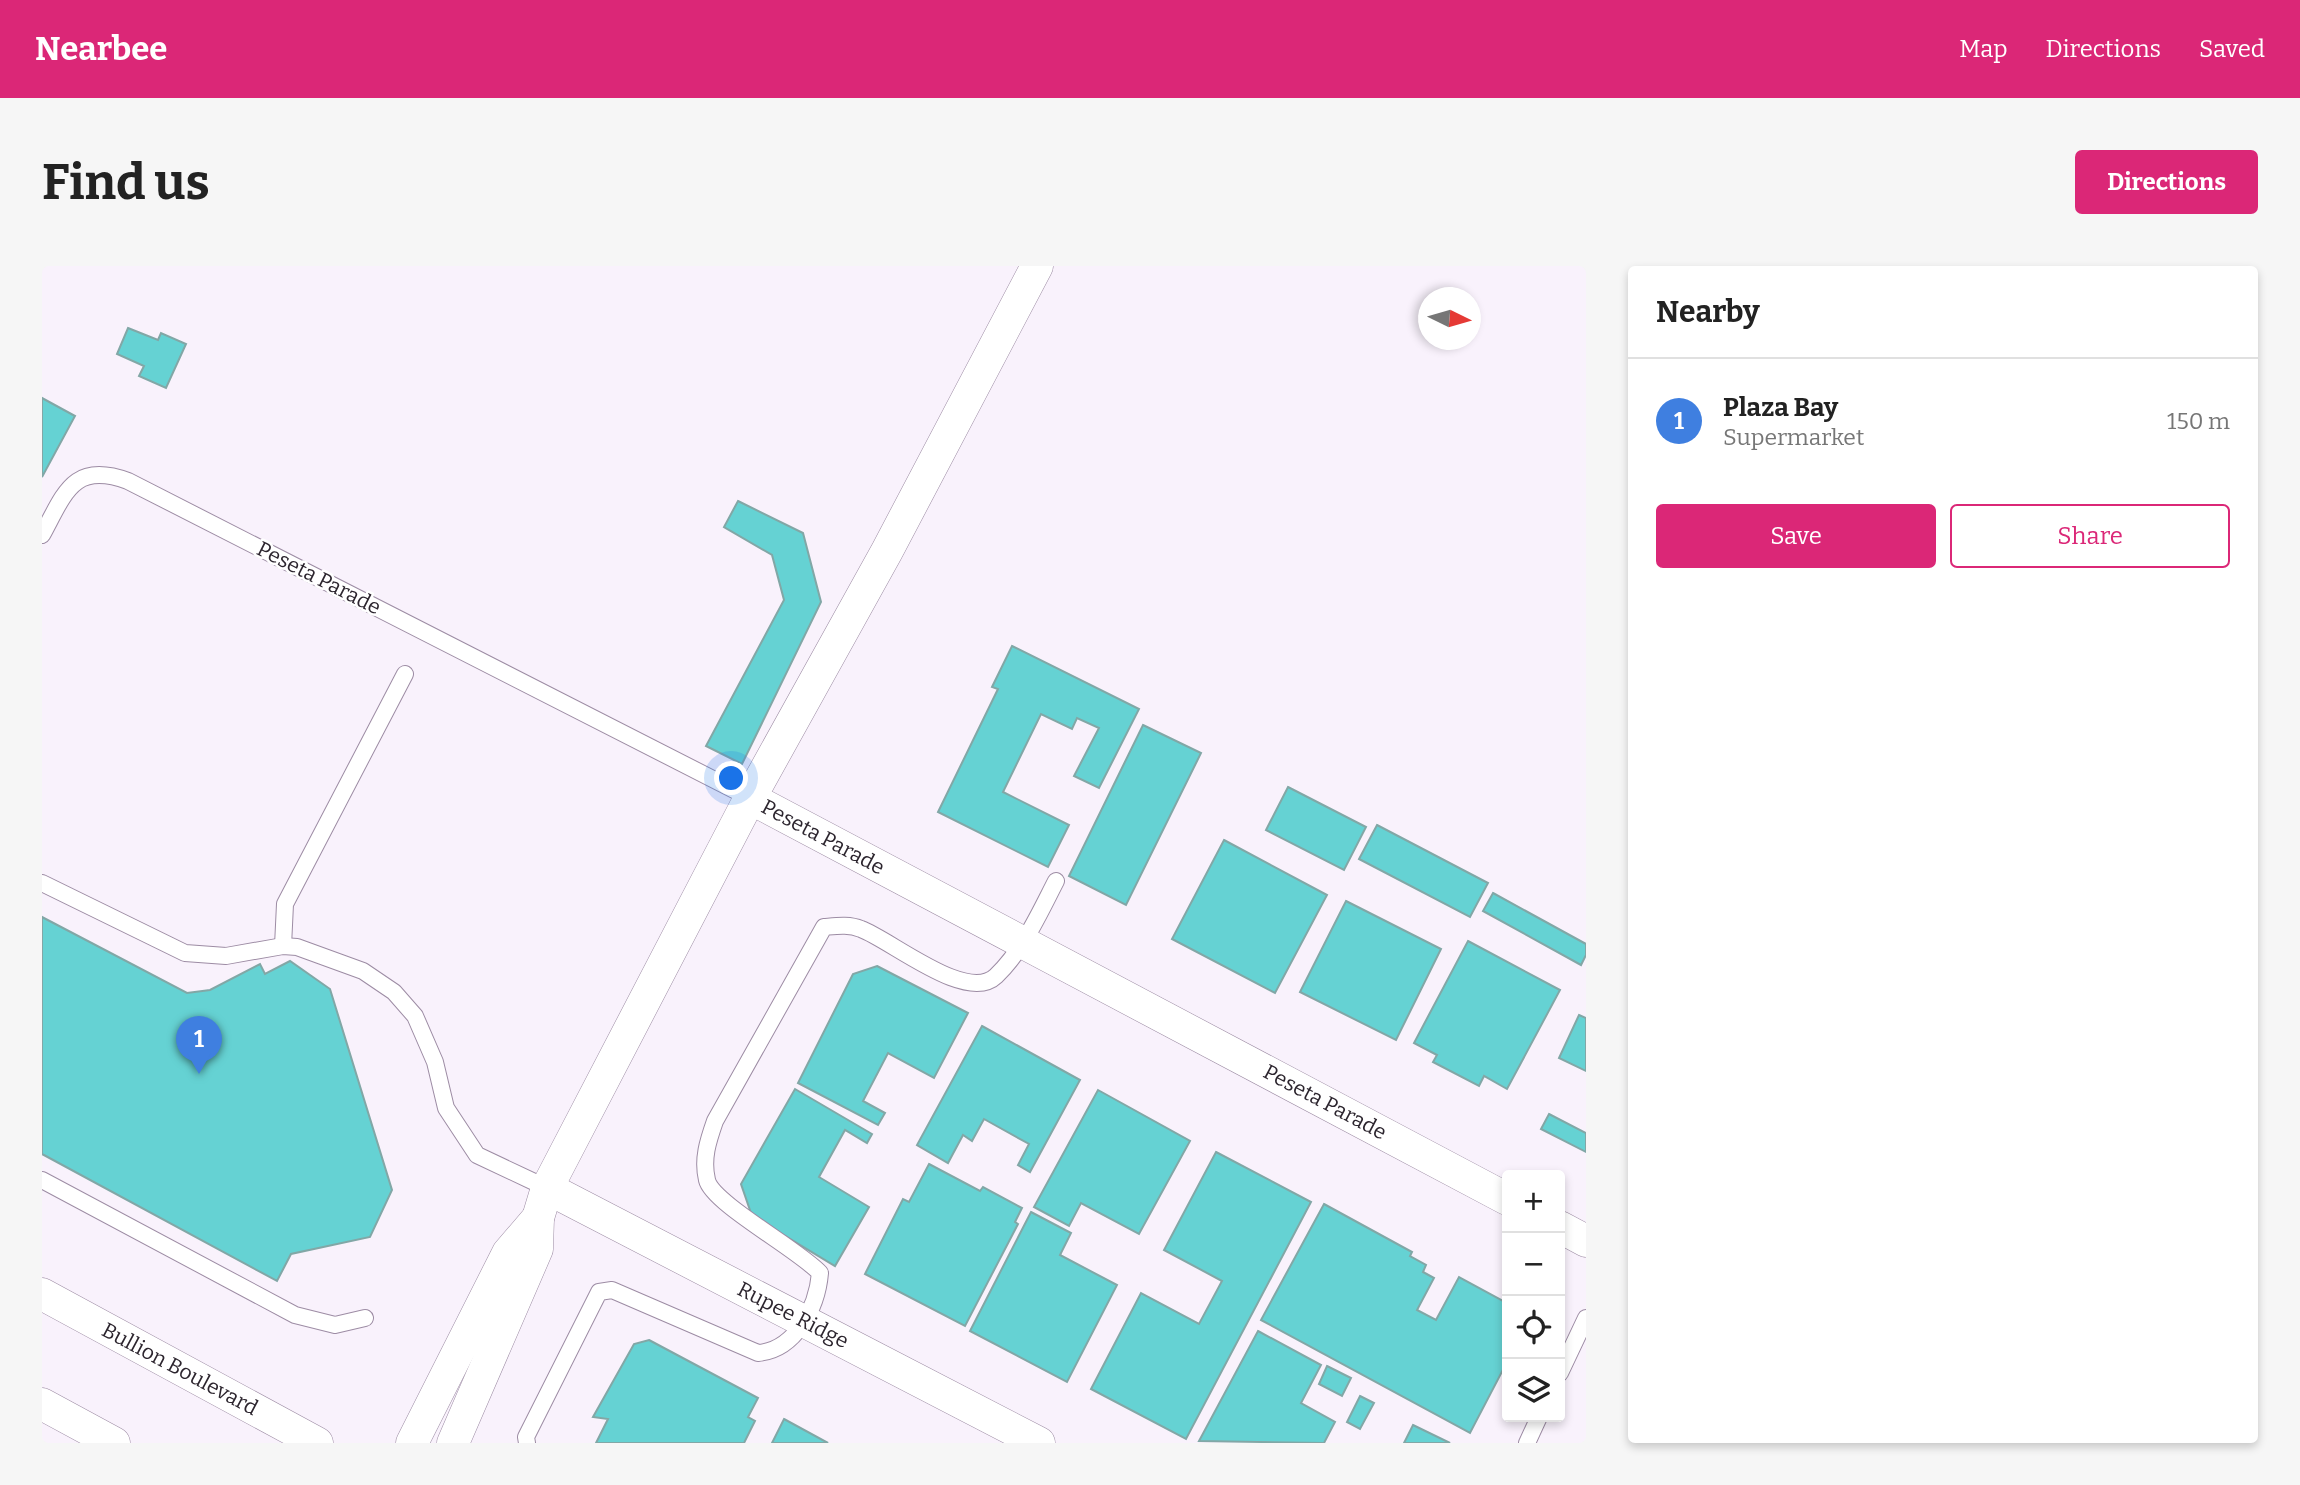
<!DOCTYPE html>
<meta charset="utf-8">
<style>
body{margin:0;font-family:Bitter,serif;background:#f6f6f6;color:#222}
.controls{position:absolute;right:21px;bottom:21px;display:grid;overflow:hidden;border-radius:7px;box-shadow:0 4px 10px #0003}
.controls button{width:63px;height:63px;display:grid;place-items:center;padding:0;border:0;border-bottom:2px solid #e0e0e0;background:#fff;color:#222;font:35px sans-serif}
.compass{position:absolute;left:1376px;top:21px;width:63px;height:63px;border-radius:50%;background:#fff;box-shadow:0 4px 10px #0003;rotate:95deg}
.you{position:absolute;left:690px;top:513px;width:24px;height:24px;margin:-18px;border:5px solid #fff;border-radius:50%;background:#1a73e8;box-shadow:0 0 0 10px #1a73e833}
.badge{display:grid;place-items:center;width:46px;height:46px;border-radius:50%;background:#db2777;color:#fff;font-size:23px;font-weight:700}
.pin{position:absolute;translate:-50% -58px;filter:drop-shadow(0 2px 4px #0008)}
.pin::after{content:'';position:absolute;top:37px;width:24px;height:21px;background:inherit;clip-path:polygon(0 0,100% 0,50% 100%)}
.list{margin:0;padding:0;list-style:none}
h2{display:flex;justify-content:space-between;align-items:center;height:91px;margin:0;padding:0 28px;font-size:30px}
h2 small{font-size:23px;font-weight:400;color:#767676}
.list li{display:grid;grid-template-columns:46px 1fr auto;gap:21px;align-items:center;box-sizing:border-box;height:126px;padding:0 28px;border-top:2px solid #e0e0e0}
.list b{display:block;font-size:26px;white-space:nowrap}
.list p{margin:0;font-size:23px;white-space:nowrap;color:#767676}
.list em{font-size:23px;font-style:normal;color:#767676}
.actions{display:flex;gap:14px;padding:21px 28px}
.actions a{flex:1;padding:16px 0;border:2px solid #db2777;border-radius:7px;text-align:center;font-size:24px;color:#db2777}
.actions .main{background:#db2777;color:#fff}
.icon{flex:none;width:38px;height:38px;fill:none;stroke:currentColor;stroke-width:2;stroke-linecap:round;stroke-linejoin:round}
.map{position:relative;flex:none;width:1544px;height:1177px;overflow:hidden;border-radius:7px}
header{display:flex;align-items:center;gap:42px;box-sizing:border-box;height:98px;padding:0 35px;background:#db2777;color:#fff}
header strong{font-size:33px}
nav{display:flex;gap:38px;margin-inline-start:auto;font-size:24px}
.intro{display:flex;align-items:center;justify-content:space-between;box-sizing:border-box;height:168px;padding:0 42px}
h1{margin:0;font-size:49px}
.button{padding:18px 32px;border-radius:7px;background:#db2777;color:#fff;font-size:24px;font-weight:700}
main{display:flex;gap:42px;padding:0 42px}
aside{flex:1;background:#fff;border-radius:7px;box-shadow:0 4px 10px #0003}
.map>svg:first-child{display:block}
.building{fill:#65d2d3;stroke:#82a7a6;stroke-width:2}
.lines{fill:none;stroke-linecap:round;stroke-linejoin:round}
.service-casing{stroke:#9d8ca4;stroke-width:18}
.minor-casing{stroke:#9d8ca4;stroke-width:33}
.service{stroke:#fff;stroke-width:16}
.minor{stroke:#fff;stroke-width:32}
.labels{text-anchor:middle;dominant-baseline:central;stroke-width:5;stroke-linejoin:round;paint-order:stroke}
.street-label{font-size:21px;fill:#2c252e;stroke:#fff}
</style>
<header>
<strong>Nearbee</strong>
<nav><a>Map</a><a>Directions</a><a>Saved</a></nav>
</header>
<div class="intro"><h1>Find us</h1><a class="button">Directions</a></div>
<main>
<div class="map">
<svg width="1544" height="1177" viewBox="0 0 1544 1177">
<rect width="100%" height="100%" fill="#f9f2fc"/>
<g class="building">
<polygon points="86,62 116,74 119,67 144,78 124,122 97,110 102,100 75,88"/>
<polygon points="0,132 33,150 0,211"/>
<polygon points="696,235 761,267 779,336 700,498 664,480 742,334 730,289 682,261"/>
<polygon points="970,380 1097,443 1057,522 1032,510 1057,462 1035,452 1030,463 999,448 961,526 1027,559 1006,601 896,546 956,423 950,421"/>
<polygon points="1101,459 1159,487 1084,639 1027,610"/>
<polygon points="1246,521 1324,561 1302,604 1224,564"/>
<polygon points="1335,559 1446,617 1428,651 1317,593"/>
<polygon points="1182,574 1285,629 1233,727 1130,673"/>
<polygon points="1451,627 1544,678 1544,689 1539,699 1441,645"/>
<polygon points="1304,635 1399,683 1354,774 1258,726"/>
<polygon points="0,651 145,727 168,724 218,698 223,708 248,695 288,723 350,924 328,971 249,988 235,1015 0,888"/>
<polygon points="1426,675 1518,724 1465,823 1442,810 1437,820 1391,796 1395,789 1372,777"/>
<polygon points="835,700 926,747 892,812 846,787 821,835 843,847 836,859 756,817 811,708"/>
<polygon points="1537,749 1544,752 1544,805 1517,792"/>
<polygon points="940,760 1038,814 988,906 976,899 987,878 942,853 930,875 921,869 906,897 875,879"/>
<polygon points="753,823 830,868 825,877 803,864 777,911 827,941 793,1000 710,950 699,918"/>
<polygon points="1056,824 1148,875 1097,968 1039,937 1027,960 992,941"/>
<polygon points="1507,848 1544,867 1544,886 1499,863"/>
<polygon points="1174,886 1269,936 1144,1173 1049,1123 1099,1027 1157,1058 1180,1015 1122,984"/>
<polygon points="887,898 938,925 941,921 980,942 973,956 976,958 923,1060 823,1008 861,933 867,936"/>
<polygon points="1282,938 1370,986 1368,990 1384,999 1381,1006 1392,1012 1375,1044 1394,1054 1417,1011 1465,1037 1465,1096 1428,1167 1219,1054"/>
<polygon points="989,946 1029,967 1018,989 1075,1019 1025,1116 928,1065"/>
<polygon points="1216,1065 1279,1099 1259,1137 1293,1156 1282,1177 1157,1175"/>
<polygon points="607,1074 716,1132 706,1151 713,1155 702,1177 554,1177 566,1153 551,1151 592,1078"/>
<polygon points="1285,1100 1309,1112 1300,1130 1277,1118"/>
<polygon points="1318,1130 1332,1137 1318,1163 1305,1156"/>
<polygon points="742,1153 786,1177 730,1177"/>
<polygon points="1371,1159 1408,1177 1362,1177"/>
</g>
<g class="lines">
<defs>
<g id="service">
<path d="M0,269C23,227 31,195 86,215L708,532"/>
<polyline points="0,617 143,687 184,690 241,680 255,681 321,705 352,726 373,750 393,796 404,842 435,889 505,922"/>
<polyline points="241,680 243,638 363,408"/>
<polyline points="0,914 253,1049 293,1059 323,1052"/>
<polyline points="1518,1107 1544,1052"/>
<path d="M485,1177L484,1171L557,1026L570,1024L716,1087C753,1084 775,1042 778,1007C757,984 670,937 665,914C660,893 666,875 673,855L782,661C794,660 807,658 819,663C849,674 925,738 954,710C981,684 997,648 1014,615"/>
<polyline points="1485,1177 1497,1151"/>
</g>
<g id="minor">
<polyline points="708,532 1465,933"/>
<polyline points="505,922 997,1177"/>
<polyline points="1518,961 1544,975"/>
<polyline points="0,1028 275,1177"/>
<polyline points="0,1138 72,1177"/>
<polyline points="370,1177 466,987 496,952"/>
<polyline points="411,1177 495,983 496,952 505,922 708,532 845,285 995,0"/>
</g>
</defs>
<use href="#service" class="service-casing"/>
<use href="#minor" class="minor-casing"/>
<use href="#service" class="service"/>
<use href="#minor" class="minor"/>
</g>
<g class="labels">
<g class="street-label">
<text transform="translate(277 312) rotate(27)">Peseta Parade</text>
<text transform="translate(781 571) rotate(28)">Peseta Parade</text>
<text transform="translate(1283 836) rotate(28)">Peseta Parade</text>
<text transform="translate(751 1049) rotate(27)">Rupee Ridge</text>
<text transform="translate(138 1103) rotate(28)">Bullion Boulevard</text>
</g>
</g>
</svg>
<div class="controls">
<button>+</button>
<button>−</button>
<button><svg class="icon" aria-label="locate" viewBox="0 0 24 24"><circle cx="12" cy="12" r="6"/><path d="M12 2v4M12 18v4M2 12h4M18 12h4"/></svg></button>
<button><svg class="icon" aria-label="layers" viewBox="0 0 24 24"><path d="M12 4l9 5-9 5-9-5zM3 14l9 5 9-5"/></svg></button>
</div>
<svg class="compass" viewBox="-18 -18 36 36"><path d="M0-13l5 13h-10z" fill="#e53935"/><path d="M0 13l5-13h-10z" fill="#767676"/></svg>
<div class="you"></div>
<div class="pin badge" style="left:157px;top:808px;background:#3f7fe0">1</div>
</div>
<aside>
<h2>Nearby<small></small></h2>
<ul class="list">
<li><span class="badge" style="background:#3f7fe0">1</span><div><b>Plaza Bay</b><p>Supermarket</p></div><em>150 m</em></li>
</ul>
<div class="actions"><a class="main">Save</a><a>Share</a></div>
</aside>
</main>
